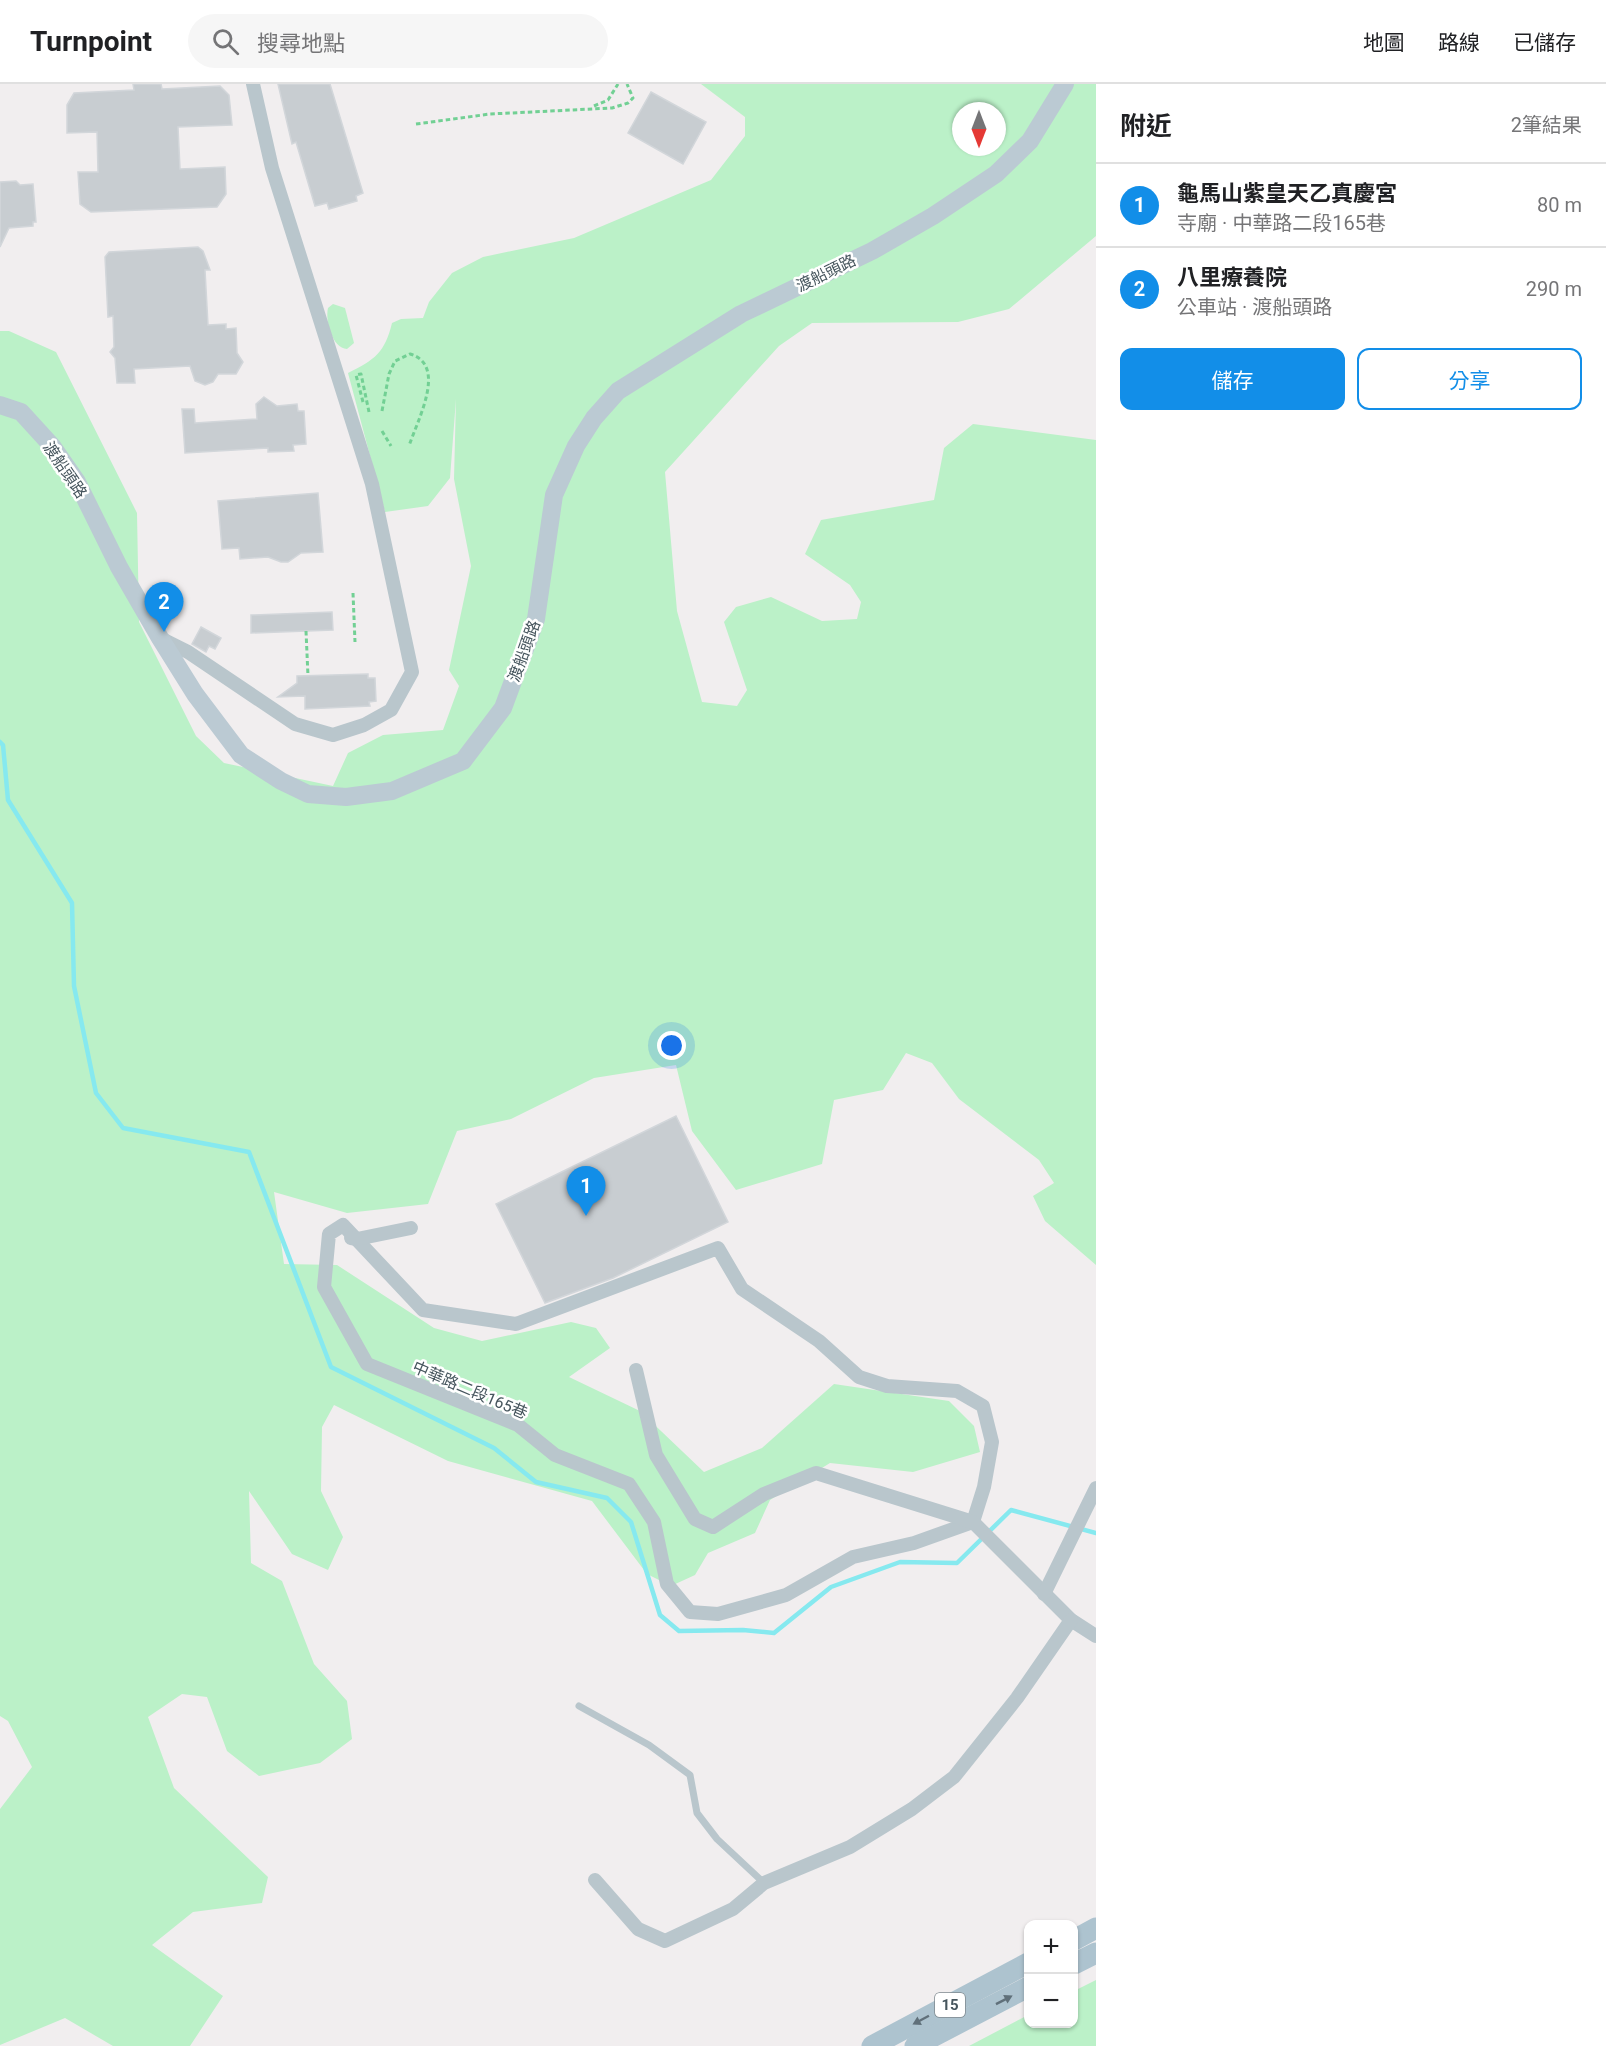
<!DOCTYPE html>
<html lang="zh-TW">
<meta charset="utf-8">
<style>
body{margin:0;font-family:Roboto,"Noto Sans TC",sans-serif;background:#f6f6f6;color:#202124}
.controls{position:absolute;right:18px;bottom:18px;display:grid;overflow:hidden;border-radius:12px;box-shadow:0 2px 4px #0004}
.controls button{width:54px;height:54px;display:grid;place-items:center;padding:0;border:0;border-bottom:2px solid #e0e0e0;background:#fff;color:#202124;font:30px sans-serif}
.compass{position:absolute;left:952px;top:18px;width:54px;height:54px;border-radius:50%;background:#fff;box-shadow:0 2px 4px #0004;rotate:180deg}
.you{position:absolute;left:672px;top:962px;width:21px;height:21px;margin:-15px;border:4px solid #fff;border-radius:50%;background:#1a73e8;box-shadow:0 0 0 9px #1a73e833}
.badge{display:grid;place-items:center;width:39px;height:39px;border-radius:50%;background:#128ee8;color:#fff;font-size:20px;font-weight:700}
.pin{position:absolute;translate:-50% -50px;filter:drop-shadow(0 2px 3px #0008)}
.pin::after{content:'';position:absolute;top:32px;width:21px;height:18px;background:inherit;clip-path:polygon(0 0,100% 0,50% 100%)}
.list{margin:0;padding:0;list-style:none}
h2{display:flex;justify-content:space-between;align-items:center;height:78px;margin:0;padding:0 24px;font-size:26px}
h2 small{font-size:20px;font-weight:400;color:#757577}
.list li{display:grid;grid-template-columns:39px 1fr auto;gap:18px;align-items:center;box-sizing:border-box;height:84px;padding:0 24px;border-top:2px solid #e0e0e0}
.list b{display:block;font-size:22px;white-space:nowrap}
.list p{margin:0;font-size:20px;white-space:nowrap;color:#757577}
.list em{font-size:20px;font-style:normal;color:#757577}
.actions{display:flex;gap:12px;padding:18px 24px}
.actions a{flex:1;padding:14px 0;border:2px solid #128ee8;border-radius:12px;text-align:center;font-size:21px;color:#128ee8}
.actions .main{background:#128ee8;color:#fff}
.icon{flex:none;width:33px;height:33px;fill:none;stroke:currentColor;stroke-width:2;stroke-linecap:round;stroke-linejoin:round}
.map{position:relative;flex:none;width:1096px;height:1962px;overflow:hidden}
header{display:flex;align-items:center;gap:36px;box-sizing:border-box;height:84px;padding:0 30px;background:#fff;border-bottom:2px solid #e0e0e0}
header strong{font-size:28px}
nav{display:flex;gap:33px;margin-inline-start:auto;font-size:21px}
.search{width:420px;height:54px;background:#f6f6f6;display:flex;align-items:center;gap:15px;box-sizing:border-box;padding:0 21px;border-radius:33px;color:#757577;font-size:22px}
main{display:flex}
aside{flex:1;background:#fff}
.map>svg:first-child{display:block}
.green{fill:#bbf1c8;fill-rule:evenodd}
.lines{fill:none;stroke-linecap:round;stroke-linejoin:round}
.stream{stroke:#86e9ef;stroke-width:4.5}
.building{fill:#c8cdd1;stroke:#d2d6da;stroke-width:1.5}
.path{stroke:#72d094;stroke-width:3;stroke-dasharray:4.5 3;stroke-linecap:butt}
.lane{stroke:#b9c6cc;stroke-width:7}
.street{stroke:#b9c6cc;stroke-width:14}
.secondary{stroke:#bbcad3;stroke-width:18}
.primary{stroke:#adc3cf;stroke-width:21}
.oneway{fill:#60707a}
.labels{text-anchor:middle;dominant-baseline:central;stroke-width:5;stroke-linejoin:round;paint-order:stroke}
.shield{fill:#fff;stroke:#7e888e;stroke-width:1.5}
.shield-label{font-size:15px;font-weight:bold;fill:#46555d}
.street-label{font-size:16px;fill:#46555d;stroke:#fff}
</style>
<header>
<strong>Turnpoint</strong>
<div class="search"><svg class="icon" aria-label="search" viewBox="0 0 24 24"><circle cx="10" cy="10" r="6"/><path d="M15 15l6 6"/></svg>搜尋地點</div>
<nav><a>地圖</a><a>路線</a><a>已儲存</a></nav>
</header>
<main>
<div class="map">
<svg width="1096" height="1962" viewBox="0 0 1096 1962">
<rect width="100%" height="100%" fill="#f1eeef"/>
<g class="green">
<path d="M701,0H1096V152L1009,225L958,238L812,239L779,262L665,388L677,527L702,618L737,622L747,606L724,538L736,523L771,513L822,537L857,535L861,518L850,501L805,470L821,436L934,416L944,364L973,340L1096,356V1181L1045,1137L1033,1112L1054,1099L1039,1076L959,1015L932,979L906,969L883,1006L834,1016L822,1080L736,1106L692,1047L676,981L594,994L511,1035L457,1047L428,1120L347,1129L274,1108L284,1180L337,1181L434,1244L482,1257L571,1238L596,1244L610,1264L569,1293L640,1327L704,1388L762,1364L834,1300L949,1317L974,1342L980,1368L913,1388L830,1379L770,1416L755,1449L708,1469L695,1491L671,1502L647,1490L592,1417L448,1377L334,1321L322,1343L321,1407L343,1453L328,1486L292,1470L249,1407L251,1479L282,1497L314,1580L347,1617L352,1655L320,1679L259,1692L227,1667L207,1613L182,1610L148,1633L174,1704L268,1793L262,1819L193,1828L152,1861L223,1912L190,1962H113L65,1934L0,1961V1725L32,1683L8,1637L0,1632V247H9L56,268L137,429L139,538L196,652L224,679L333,702L348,669L383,651L443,646L459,602L449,586L471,482L454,395L456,315L450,394L428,422L385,428L348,289C375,276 385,268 392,239L401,235L423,234L429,218L452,189L483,173L574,154L711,96L745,52V33ZM961,27H997V63H961Z"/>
<path d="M333,220L345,224L354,259L347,265C332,264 325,237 328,224Z"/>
<polygon points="1096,1896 1096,1962 969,1962 1028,1931 1028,1940 1074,1940 1074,1907"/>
</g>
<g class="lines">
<polyline class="stream" points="0,658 3,661 8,716 72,819 74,902 96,1009 123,1044 249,1068 331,1283 494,1364 536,1398 607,1414 631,1438 660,1531 679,1547 743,1546 774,1549 831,1503 900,1478 957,1479 1011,1426 1096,1449"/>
</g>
<g class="building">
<polygon points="133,0 161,0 162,5 220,2 229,11 232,41 178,43 180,85 225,83 226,110 217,123 91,128 80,120 78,88 98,88 97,48 67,49 67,21 74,9 134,6"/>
<polygon points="278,0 330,0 363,109 356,112 357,117 329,125 327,119 315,122 296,58 292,60"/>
<polygon points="651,8 706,38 683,80 628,49"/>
<polygon points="16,97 20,101 33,100 36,138 33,138 33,142 9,144 0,163 0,98"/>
<polygon points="198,163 203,167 210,186 205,186 208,241 226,240 226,245 236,244 237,269 243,278 236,290 218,290 213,298 205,301 195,297 190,282 134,285 135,299 117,299 115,274 110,268 114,263 113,232 108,233 105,173 109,168"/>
<polygon points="264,313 277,322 297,320 298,327 304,327 306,360 293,361 294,367 268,368 268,364 185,369 182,325 194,325 195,339 257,335 256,320"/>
<polygon points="318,409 323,468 301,469 288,478 281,478 268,473 240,475 239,464 222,465 218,417"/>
<polygon points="332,528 333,546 251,549 251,531"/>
<polygon points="201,543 221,554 215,565 209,562 206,568 192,560"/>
<polygon points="368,590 368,594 375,594 376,617 369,618 370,622 305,625 305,612 278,613 297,599 297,592"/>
<polygon points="676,1032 728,1138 613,1194 545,1219 496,1120"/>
</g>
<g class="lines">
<g class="path">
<polyline points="594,22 608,16 618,0"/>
<polyline points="416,40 490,30 612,24 628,19 633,14 627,0"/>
<polyline points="363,318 356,291 361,290 369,328"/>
<path d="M382,327L389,290L395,277L410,270C448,281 417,337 409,362"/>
<polyline points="382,347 391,362"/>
<polyline points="353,509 355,558"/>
<polyline points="306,547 308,592"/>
</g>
<polyline class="lane" points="579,1622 649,1661 690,1691 697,1729 717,1755 764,1799"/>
<g class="street">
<polyline points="160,554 188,568 295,640 333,651 364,641 391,626 412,588 372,400 272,84 253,0"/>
<polygon points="343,1141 423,1226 516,1240 718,1164 742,1205 819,1257 859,1293 887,1302 957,1307 983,1322 992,1358 984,1403 973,1438 914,1459 853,1473 786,1511 718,1530 690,1528 667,1500 654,1438 629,1400 555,1371 518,1341 367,1280 324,1203 329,1150"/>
<polyline points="351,1154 357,1155 411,1144"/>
<polyline points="636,1286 656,1371 695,1435 713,1443 764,1410 816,1389 973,1438 1071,1536 1096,1552"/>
<polyline points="1044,1510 1096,1404"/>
<polyline points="595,1796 638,1845 665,1857 733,1825 764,1799 850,1763 912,1725 954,1693 1017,1614 1071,1536"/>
</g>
<polyline class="secondary" points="0,321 21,328 52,362 77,398 119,483 160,554 195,610 241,671 281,697 308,710 346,713 392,707 463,677 503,624 536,535 554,411 576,362 594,334 618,307 741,230 872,167 933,132 996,90 1030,57 1065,0"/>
<g class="primary">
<polyline points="1074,1856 1096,1844"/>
<polyline points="1074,1880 1096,1869"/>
<polyline points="872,1962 1028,1879"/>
<polyline points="915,1962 1028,1903"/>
</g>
</g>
<defs><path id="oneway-solid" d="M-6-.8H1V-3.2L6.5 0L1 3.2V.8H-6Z" transform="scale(1.5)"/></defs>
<g class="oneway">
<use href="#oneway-solid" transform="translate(1004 1916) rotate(-27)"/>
<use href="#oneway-solid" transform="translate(921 1936) rotate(152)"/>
</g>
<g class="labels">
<rect class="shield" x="935" y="1909" width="30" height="24" rx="4.5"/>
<g class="shield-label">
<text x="950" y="1921">15</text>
</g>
<g class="street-label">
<text transform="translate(826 189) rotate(-26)">渡船頭路</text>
<text transform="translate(65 386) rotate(56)">渡船頭路</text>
<text transform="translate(524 567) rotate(-70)">渡船頭路</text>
<text transform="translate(470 1306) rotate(23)">中華路二段165巷</text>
</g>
</g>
</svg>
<div class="controls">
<button>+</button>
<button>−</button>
</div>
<svg class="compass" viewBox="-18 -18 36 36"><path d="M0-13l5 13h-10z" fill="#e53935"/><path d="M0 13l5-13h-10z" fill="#757577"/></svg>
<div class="you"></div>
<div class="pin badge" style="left:586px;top:1132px">1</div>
<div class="pin badge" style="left:164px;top:548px">2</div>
</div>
<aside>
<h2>附近<small>2筆結果</small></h2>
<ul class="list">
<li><span class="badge">1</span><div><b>龜馬山紫皇天乙真慶宮</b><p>寺廟 · 中華路二段165巷</p></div><em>80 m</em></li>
<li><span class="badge">2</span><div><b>八里療養院</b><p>公車站 · 渡船頭路</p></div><em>290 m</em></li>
</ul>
<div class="actions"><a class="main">儲存</a><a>分享</a></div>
</aside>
</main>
